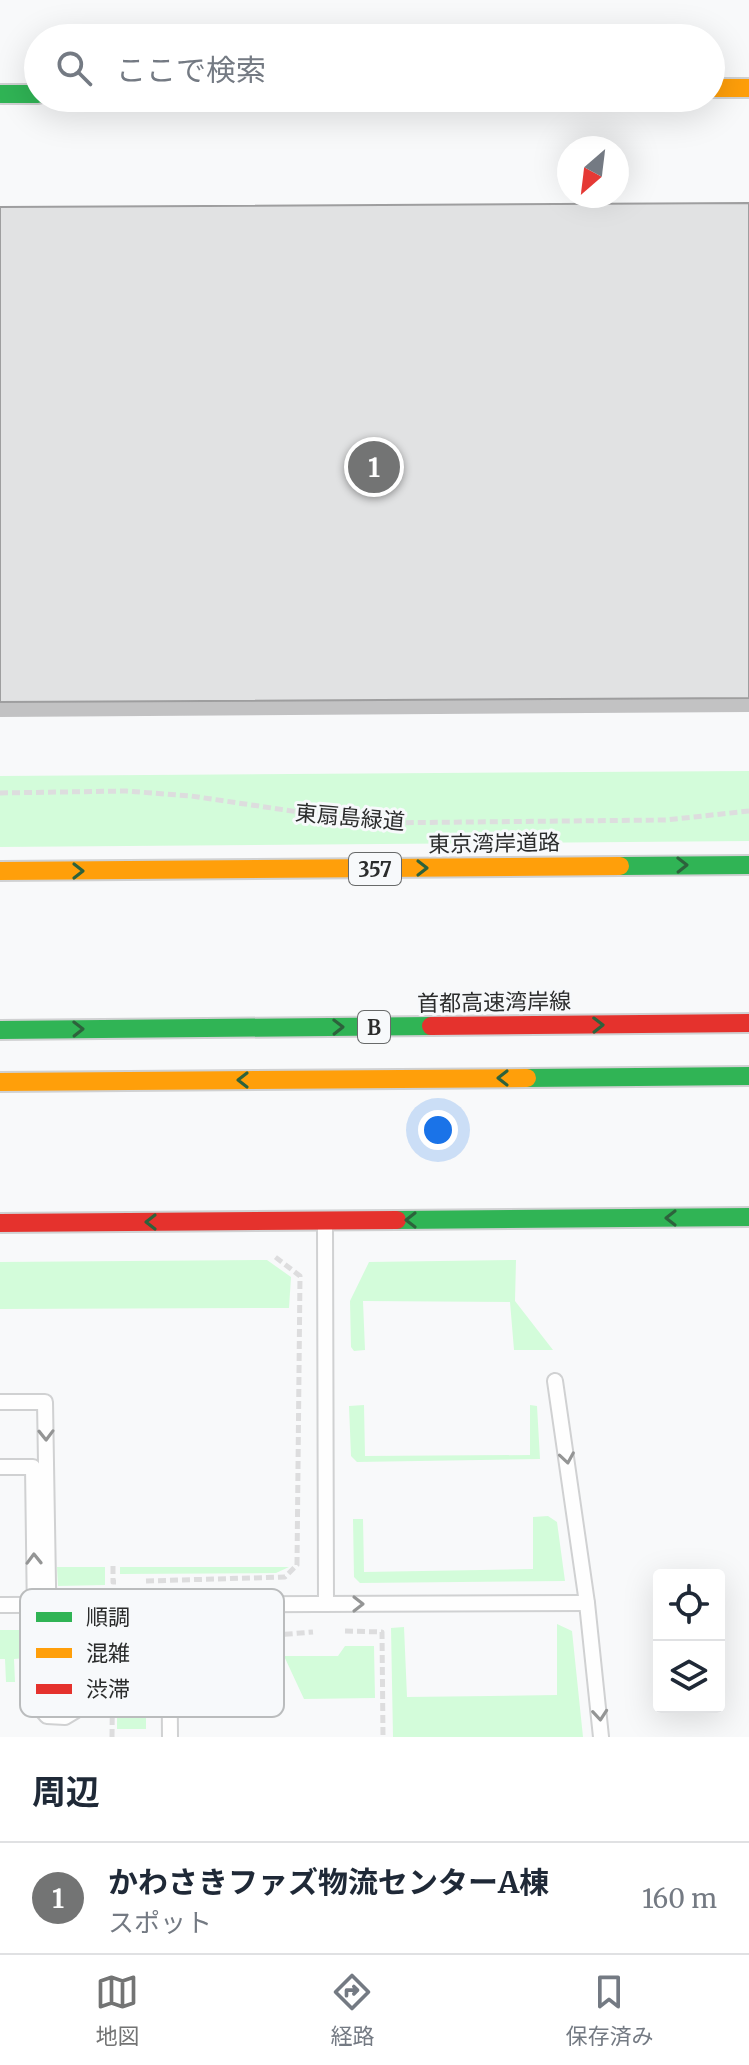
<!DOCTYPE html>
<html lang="ja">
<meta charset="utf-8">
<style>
body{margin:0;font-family:Merriweather,"Noto Sans JP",serif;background:#f2f2f3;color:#1f2937}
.controls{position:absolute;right:24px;bottom:24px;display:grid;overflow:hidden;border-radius:8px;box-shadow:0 8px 32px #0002}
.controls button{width:72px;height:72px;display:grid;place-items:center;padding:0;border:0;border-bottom:2px solid #e0e1e3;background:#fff;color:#1f2937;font:40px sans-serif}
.compass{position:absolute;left:557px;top:136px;width:72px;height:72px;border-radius:50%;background:#fff;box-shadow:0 8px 32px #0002;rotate:208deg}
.you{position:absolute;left:438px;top:1130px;width:28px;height:28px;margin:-20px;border:6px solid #fff;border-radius:50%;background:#1a73e8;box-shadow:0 0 0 12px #1a73e833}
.badge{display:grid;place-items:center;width:52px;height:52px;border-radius:50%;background:#737474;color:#fff;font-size:26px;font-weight:700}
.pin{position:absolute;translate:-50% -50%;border:4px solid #fff;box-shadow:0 2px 8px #0006}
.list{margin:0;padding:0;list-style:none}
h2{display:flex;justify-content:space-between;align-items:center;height:104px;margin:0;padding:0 32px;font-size:34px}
h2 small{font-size:26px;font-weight:400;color:#747a83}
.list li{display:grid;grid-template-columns:52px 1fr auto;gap:24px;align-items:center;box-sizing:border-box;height:112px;padding:0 32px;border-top:2px solid #e0e1e3}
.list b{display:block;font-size:30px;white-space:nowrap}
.list p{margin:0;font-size:26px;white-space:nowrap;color:#747a83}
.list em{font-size:26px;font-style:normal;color:#747a83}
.icon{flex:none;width:44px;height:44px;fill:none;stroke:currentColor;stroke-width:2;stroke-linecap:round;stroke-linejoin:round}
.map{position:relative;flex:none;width:749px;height:1737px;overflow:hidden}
.search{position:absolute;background:#fff;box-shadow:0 8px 32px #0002;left:24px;right:24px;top:24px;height:88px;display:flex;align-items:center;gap:20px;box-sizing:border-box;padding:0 28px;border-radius:44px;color:#747a83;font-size:30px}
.sheet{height:216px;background:#fff}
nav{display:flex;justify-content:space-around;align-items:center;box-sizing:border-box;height:112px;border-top:2px solid #e0e1e3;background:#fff;font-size:22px;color:#747a83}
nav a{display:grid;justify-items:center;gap:4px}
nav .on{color:#737474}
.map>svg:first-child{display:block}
.green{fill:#d3fcda}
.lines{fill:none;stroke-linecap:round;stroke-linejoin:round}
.lane-casing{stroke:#d0d1d2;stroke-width:18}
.fast-casing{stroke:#d0d1d2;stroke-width:22}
.slow-casing{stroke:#d0d1d2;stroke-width:22}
.jam-casing{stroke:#d0d1d2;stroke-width:22}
.path{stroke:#ddddde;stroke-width:5;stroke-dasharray:8 4;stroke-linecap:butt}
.lane{stroke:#fefefe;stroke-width:14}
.fast{stroke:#30b455;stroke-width:18}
.slow{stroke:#ff9f0a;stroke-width:18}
.jam{stroke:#e5322d;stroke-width:18}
.wall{fill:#c2c2c3}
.building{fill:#e1e2e3;stroke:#9e9e9f;stroke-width:2}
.oneway{stroke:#2d623c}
.oneway2{stroke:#949595}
.labels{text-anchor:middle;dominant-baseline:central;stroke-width:6;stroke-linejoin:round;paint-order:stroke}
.shield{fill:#f7f9fb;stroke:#686a6a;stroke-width:2}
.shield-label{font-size:20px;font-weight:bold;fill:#2b2c2c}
.street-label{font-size:22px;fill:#2b2c2c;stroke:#f7f9fb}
.key{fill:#f7f9fb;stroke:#babcbd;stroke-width:2}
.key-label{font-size:22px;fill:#2b2c2c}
</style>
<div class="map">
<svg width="749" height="1737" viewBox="0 0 749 1737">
<rect width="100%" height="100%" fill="#f8f9fa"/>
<g class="green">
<polygon points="749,771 749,841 0,847 0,776"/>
<polygon points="267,1260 291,1277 289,1308 0,1309 0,1262"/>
<polygon points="516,1260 515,1301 553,1350 514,1350 510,1302 363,1301 365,1350 354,1351 351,1347 350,1301 369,1262"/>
<polygon points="364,1405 365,1456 530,1455 530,1405 537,1406 540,1459 357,1462 351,1456 349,1406"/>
<polygon points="548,1516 557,1522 565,1581 360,1583 354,1577 353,1519 363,1519 364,1572 533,1569 533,1517"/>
<polygon points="57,1567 105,1567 105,1585 58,1586"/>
<polygon points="120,1567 289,1567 276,1573 120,1574"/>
<polygon points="557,1624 572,1631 583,1737 393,1737 391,1628 404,1627 407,1697 557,1695"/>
<polygon points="0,1630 27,1630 27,1658 14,1659 15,1682 6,1682 5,1659 0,1659"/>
<polygon points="345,1646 374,1646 375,1698 304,1699 284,1656 338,1656"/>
<rect x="117" y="1652" width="29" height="77"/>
</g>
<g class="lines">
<defs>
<g id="lane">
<polyline points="325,1225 326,1604"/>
<polyline points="555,1381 587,1603 601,1737"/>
<polyline points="0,1402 45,1402 49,1645 65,1648 77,1662 79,1697 75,1711 65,1717 47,1716 40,1708 36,1693 33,1467 0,1467"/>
<polyline points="0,1605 587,1603"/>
<polyline points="169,1605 170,1737"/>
</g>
<g id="fast">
<polyline points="0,94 38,94"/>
<polyline points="620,866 749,865"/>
<polyline points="0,1030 431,1026"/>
<polyline points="527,1078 749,1076"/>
<polyline points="397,1220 749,1217"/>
</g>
<g id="slow">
<polyline points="711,88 749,88"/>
<polyline points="0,871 620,866"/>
<polyline points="0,1082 527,1078"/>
</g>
<g id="jam">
<polyline points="431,1026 749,1023"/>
<polyline points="0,1223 397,1220"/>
</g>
</defs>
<use href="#lane" class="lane-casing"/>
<use href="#fast" class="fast-casing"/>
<use href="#slow" class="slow-casing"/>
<use href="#jam" class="jam-casing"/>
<g class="path">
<polyline points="0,793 126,791 191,796 373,823 666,820 749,811"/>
<polyline points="113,1566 113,1582 116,1582"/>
<polyline points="146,1581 285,1577 297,1565 300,1276 274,1256"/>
<polyline points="345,1631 382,1632 383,1737"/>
<polyline points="189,1642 313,1632"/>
<polyline points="112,1737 113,1644 147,1642"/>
</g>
<use href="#lane" class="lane"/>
<use href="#fast" class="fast"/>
<use href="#slow" class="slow"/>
<use href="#jam" class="jam"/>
</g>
<polygon class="wall" points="749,203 749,712 0,717 0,207"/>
<polygon class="building" points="749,203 749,698 0,702 0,207"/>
<defs><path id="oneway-chevron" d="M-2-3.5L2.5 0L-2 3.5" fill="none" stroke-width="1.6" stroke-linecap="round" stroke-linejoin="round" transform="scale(2)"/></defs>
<g class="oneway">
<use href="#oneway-chevron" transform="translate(682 865) rotate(-1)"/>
<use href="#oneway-chevron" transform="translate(422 868)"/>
<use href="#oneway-chevron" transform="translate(78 871)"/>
<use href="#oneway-chevron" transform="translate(598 1025) rotate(-1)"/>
<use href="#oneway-chevron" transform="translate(338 1027) rotate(-1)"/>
<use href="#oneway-chevron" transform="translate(78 1029) rotate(-1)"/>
<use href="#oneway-chevron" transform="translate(503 1078) rotate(180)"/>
<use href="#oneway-chevron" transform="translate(243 1080) rotate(180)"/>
<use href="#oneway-chevron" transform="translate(671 1218) rotate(180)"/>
<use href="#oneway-chevron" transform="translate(411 1220) rotate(180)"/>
<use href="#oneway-chevron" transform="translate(151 1222) rotate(180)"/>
</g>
<g class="oneway2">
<use href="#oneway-chevron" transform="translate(46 1435) rotate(89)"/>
<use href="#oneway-chevron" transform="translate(567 1458) rotate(81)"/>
<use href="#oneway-chevron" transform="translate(34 1559) rotate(-91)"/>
<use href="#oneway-chevron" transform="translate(358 1604)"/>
<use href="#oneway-chevron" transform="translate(600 1715) rotate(85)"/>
</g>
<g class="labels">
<g class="shield">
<rect x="349" y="853" width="52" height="32" rx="6"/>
<rect x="358" y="1011" width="32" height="32" rx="6"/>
</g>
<g class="shield-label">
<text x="375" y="869">357</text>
<text x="374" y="1027">B</text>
</g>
<g class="street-label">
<text transform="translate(350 817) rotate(5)">東扇島緑道</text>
<text transform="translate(494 843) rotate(-1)">東京湾岸道路</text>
<text transform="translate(494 1002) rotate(-1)">首都高速湾岸線</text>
</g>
</g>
<rect x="20" y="1589" width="264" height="128" rx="12" class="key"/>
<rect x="36" y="1612" width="36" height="10" fill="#30b455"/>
<rect x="36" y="1648" width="36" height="10" fill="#ff9f0a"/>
<rect x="36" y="1684" width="36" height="10" fill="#e5322d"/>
<g class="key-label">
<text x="86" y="1625">順調</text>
<text x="86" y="1661">混雑</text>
<text x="86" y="1697">渋滞</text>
</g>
</svg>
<div class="controls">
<button><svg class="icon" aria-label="locate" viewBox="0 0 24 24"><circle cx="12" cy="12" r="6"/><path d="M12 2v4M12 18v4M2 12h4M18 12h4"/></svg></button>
<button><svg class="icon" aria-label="layers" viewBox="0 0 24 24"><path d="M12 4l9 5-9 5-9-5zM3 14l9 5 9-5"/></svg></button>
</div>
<svg class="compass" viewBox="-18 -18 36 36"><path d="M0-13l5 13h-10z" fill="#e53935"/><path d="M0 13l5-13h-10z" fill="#747a83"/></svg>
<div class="you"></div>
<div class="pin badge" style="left:374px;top:467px">1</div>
<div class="search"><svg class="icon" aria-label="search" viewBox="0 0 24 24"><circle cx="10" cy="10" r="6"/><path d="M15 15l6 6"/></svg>ここで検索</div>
</div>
<section class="sheet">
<h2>周辺<small></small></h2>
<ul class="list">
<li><span class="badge">1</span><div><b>かわさきファズ物流センターA棟</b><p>スポット</p></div><em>160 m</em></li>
</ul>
</section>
<nav>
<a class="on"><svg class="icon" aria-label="map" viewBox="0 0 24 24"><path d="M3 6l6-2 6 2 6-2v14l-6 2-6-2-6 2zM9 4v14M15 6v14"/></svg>地図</a>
<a><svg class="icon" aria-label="directions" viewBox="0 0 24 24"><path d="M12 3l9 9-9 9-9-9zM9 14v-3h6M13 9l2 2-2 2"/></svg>経路</a>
<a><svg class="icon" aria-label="saved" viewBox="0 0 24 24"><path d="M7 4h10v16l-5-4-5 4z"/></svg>保存済み</a>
</nav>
